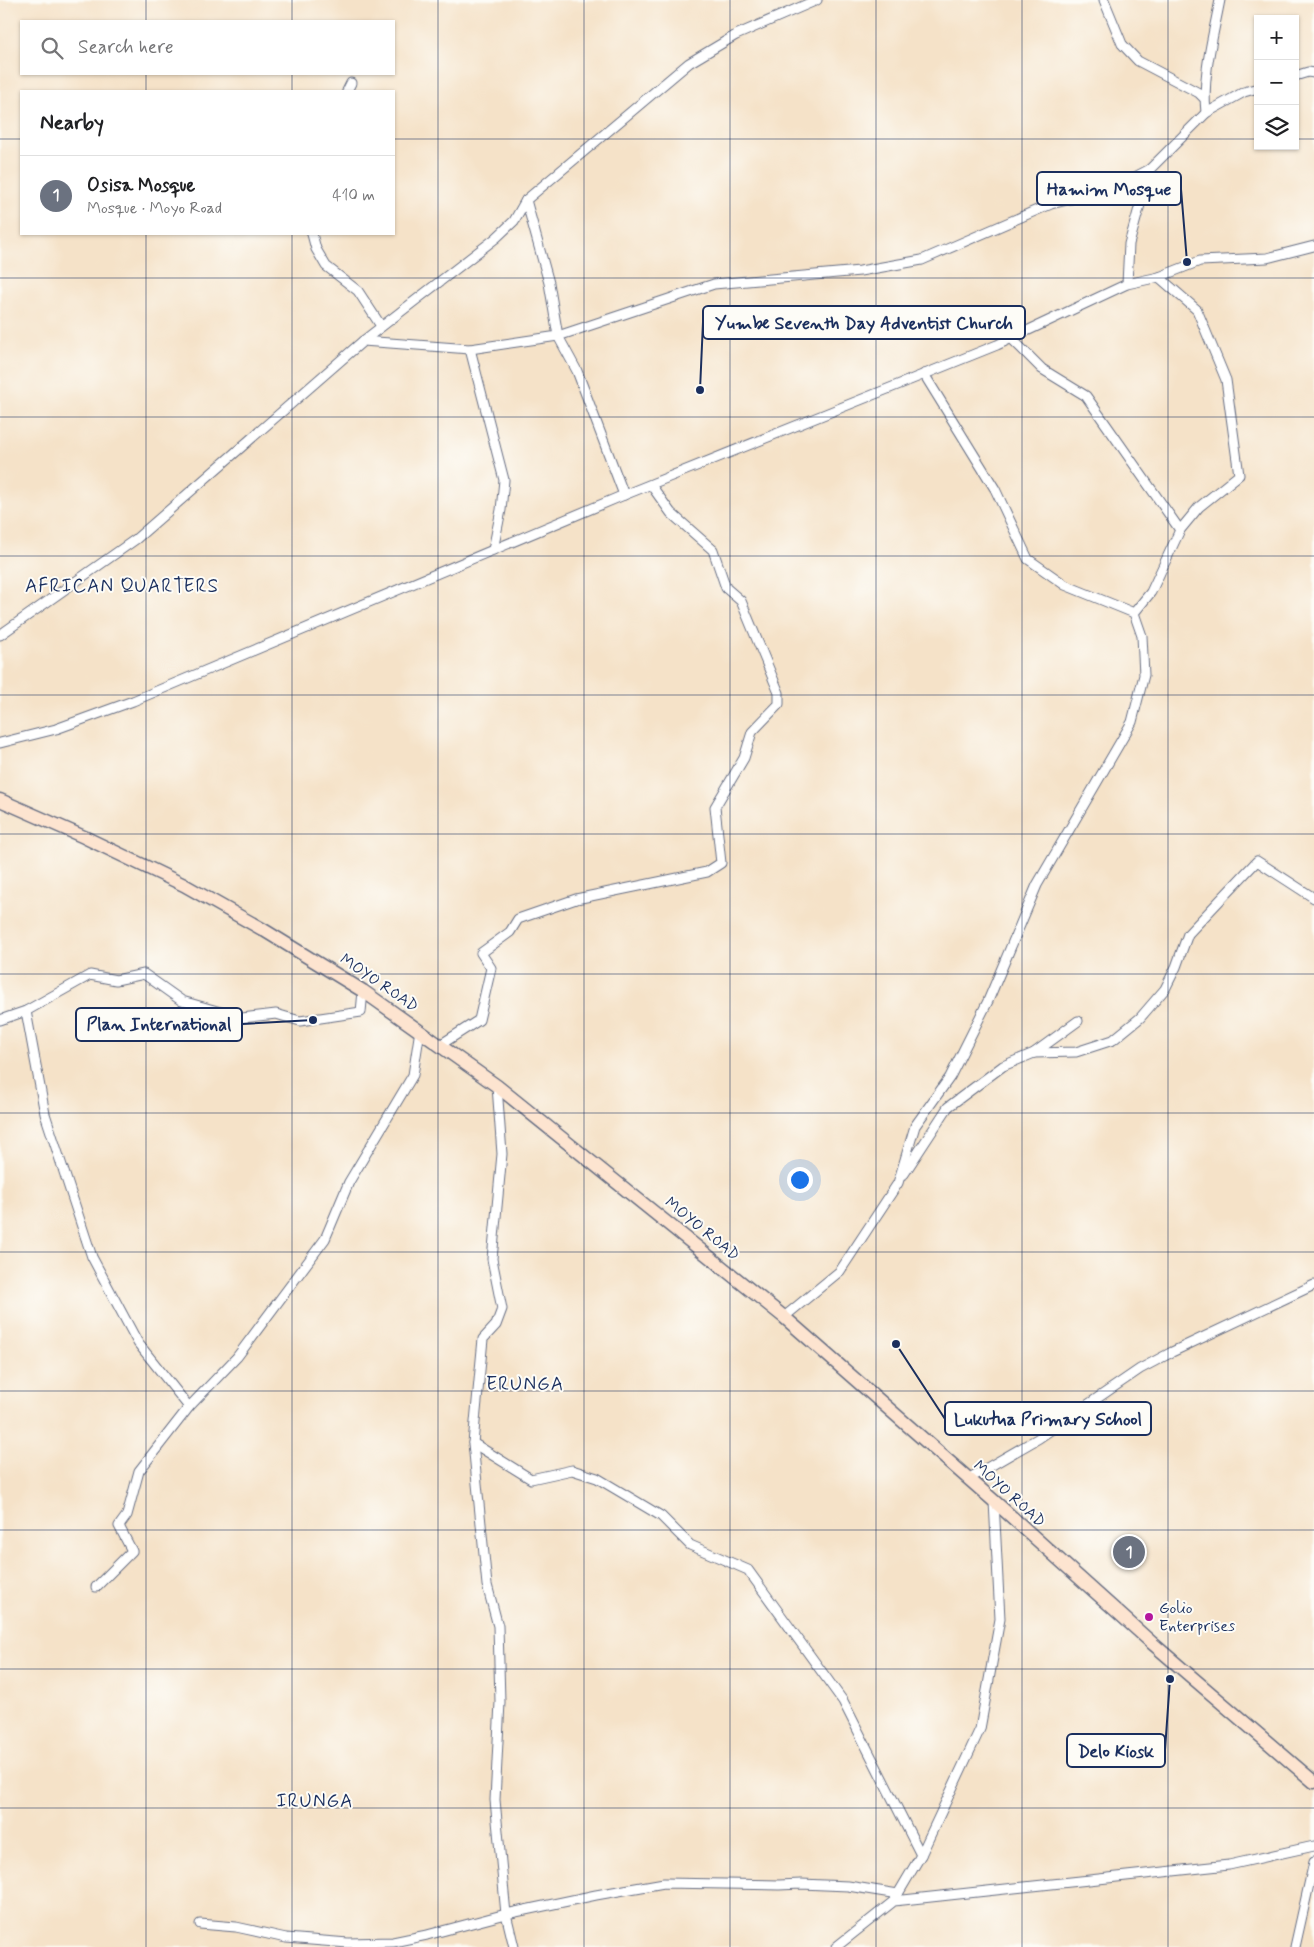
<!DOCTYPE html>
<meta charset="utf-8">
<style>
body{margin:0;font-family:Mynerve,sans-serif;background:#f6f6f6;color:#202124}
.controls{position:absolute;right:15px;top:15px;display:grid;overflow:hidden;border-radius:0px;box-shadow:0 1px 4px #0004}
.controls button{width:45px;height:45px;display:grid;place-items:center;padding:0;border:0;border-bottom:1px solid #e0e0e0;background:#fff;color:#202124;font:25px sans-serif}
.you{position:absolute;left:799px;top:1179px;width:18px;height:18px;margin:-12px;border:4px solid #fff;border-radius:50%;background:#1a73e8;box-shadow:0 0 0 8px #1a73e833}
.badge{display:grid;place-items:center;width:32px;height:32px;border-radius:50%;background:#7c3aed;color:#fff;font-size:16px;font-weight:700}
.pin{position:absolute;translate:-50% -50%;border:2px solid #fff;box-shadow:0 1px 5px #0006}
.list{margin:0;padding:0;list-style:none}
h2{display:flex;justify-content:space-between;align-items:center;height:65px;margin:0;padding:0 20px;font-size:21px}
h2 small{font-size:16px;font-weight:400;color:#757577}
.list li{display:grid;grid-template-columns:32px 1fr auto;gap:15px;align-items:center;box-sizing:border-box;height:80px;padding:0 20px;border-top:1px solid #e0e0e0}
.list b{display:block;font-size:19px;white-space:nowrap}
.list p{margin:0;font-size:16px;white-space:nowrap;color:#757577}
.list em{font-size:16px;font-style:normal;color:#757577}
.icon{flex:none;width:28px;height:28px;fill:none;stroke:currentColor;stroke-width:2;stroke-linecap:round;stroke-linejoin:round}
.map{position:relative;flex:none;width:1314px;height:1947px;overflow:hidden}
.search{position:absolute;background:#fff;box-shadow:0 1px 4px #0004;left:20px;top:20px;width:375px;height:55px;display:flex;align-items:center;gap:12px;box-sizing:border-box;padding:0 18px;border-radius:0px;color:#757577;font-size:19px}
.panel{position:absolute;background:#fff;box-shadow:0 1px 4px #0004;left:20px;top:90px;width:375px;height:145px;border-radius:0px}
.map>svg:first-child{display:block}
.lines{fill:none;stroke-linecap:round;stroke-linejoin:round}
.minor-casing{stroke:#676e83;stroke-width:11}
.secondary-casing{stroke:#676e83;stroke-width:15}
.minor{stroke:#fff;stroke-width:9}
.secondary{stroke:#fde4d0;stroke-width:12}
.grid{fill:none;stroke:#1b2f5e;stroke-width:1;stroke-opacity:0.55}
.poi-dot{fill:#b5179e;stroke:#fdfcf7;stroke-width:2}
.labels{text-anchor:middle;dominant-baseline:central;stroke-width:4;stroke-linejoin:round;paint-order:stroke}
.street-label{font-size:16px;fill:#1b2f5e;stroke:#fdfcf7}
.poi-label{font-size:16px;fill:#1b2f5e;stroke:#fdfcf7;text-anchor:start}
.quarter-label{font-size:19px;letter-spacing:1px;fill:#1b2f5e;stroke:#fdfcf7}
.leader{fill:none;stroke:#1b2f5e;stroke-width:2}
.callout-dot{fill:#1b2f5e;stroke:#fdfcf7;stroke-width:2}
.callout{fill:#fdfcf7;stroke:#1b2f5e;stroke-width:2}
.callout-label{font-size:18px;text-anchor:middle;font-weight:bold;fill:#1b2f5e}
</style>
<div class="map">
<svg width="1314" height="1947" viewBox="0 0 1314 1947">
<rect width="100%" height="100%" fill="#fdfcf7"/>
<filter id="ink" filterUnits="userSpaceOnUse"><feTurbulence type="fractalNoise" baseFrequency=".02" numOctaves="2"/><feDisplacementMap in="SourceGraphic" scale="10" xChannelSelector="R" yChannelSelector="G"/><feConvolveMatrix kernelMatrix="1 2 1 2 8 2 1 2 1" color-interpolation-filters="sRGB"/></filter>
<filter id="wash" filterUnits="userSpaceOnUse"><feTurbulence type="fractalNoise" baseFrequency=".0096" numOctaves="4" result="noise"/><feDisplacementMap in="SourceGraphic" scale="20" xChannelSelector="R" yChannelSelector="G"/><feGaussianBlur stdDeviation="1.12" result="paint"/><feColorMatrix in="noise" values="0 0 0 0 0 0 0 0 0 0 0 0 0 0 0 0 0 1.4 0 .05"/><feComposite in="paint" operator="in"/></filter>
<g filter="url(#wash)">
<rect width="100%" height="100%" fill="#f5e2c8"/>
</g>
<g filter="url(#ink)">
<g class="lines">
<defs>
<g id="minor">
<polyline points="1104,0 1122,44 1138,61 1199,93 1204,98"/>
<polyline points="1295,76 1308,72 1314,73"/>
<polyline points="347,91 351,83"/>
<path d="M1206,113C1202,76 1213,37 1220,0"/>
<polyline points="526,200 549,283 558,336 577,371 624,495"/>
<polyline points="312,234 316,249 326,266 358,291 381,326"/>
<polyline points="1127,284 1129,244 1150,169 1206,113 1244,92 1258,88"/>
<polyline points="1011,338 1042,369 1086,396 1180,530"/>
<polyline points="363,341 470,349 558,336 714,284 860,271 922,260 1051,204 1112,189 1150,169"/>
<polyline points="470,349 504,480 501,510 493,550"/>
<polyline points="1134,613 1151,592 1180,530 1199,507 1239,475 1226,380 1197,310 1159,277"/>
<polyline points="0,635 136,539 363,341 496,238 514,221 526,200 689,63 736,35 817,0"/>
<polyline points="0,743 56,729 133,701 624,495 997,345 1127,284 1159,277 1200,261 1267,258 1314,246"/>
<polyline points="26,1011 45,1114 92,1257 138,1343 189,1407"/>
<polyline points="0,1020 26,1011 90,975 116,980 144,974 182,1001 242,1018 276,1014 300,1021 361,1012 363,991"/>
<polyline points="440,1045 479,1020 491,968 481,953 510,932 518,919 576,899 707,872 721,863 715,807 744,758 752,732 779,704 779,693 741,601 726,588 713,550 671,513 651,485"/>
<polyline points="1034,1053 1076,1052 1113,1040 1140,1018 1165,989 1176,967 1188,934 1257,861 1314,898"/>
<polyline points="497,1086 502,1154 492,1259 502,1309 496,1325 483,1339 473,1443 487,1585 498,1626 500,1702 495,1800 506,1914 514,1947"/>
<polyline points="904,1174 948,1107 1003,1066 1034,1053 1078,1021"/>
<polyline points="784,1317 840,1271 898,1183 915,1126 950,1077 988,1001 1037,885 1132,722 1144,675 1142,636 1134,613 1065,585 1028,559 995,489 924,374"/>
<polyline points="473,1443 531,1479 572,1470 597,1478 661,1516 690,1545 748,1570 843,1701 921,1855"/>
<polyline points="968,1479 1039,1438 1140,1369 1172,1352 1314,1285"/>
<polyline points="96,1587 132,1551 119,1526 127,1515 139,1471 189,1407 237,1357 325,1239 349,1182 413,1075 420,1030"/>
<polyline points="895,1899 921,1855 980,1729 1000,1619 994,1501"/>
<polyline points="200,1924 236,1927 286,1938 348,1943 393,1942 427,1935 506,1914 596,1895 664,1883 779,1885 801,1884 848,1886 898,1894"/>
<polyline points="836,1947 894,1901 1229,1865 1314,1846"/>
<polyline points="1295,1947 1314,1862"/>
</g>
<polyline id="secondary" points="0,800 84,837 184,885 262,929 363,991 497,1086 784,1317 994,1501 1152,1643 1314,1782"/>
</defs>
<use href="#minor" class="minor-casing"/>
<use href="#secondary" class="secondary-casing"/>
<use href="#minor" class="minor"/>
<use href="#secondary" class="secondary"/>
</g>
</g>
<path class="grid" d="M146,0V21M292,0V21M438,0V1947M584,0V1947M730,0V1947M876,0V1947M1022,0V1947M1168,0V1947M146,74V91M292,74V91M0,139H21M394,139H1258M1295,139H1314M146,234V1947M292,234V1947M0,278H1314M0,417H1314M0,556H1314M0,695H1314M0,834H1314M0,974H1314M0,1113H1314M0,1252H1314M0,1391H1314M0,1530H1314M0,1669H1314M0,1808H1314"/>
<circle class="poi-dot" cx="1149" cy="1617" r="5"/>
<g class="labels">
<g class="street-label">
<text transform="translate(379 983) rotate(34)">MOYO ROAD</text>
<text transform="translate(702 1229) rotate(39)">MOYO ROAD</text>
<text transform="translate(1009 1494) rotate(42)">MOYO ROAD</text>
</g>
<g class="poi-label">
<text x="1159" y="1608">Golio<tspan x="1159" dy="18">Enterprises</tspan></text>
</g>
<g class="quarter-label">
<text x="122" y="586">AFRICAN QUARTERS</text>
<text x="525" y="1384">ERUNGA</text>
<text x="315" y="1801">IRUNGA</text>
</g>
</g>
<path class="leader" d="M1187 262L1181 189M700 390L703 322M313 1020L242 1024M896 1344L945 1419M1170 1679L1165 1750"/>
<g class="callout-dot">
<circle cx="1187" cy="262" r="5"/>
<circle cx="700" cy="390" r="5"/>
<circle cx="313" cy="1020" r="5"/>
<circle cx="896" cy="1344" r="5"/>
<circle cx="1170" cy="1679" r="5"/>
</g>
<g class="callout">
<rect x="1037" y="172" width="144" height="33" rx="5"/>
<rect x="703" y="306" width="322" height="33" rx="5"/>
<rect x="76" y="1008" width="166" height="33" rx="5"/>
<rect x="945" y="1402" width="206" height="33" rx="5"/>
<rect x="1067" y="1734" width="98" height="33" rx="5"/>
</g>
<g class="callout-label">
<text x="1109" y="195">Hamim Mosque</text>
<text x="864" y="329">Yumbe Seventh Day Adventist Church</text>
<text x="159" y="1030">Plan International</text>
<text x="1048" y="1425">Lukutua Primary School</text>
<text x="1116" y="1757">Delo Kiosk</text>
</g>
</svg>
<div class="controls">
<button>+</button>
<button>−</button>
<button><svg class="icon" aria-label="layers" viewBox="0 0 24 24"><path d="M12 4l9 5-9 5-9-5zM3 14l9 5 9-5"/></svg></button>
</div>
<div class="you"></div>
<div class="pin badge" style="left:1129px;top:1552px;background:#6b7280">1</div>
<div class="search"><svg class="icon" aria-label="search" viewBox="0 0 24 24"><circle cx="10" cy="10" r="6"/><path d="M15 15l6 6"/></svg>Search here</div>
<section class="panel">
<h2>Nearby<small></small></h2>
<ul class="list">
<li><span class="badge" style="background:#6b7280">1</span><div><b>Osisa Mosque</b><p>Mosque · Moyo Road</p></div><em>410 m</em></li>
</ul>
</section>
</div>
